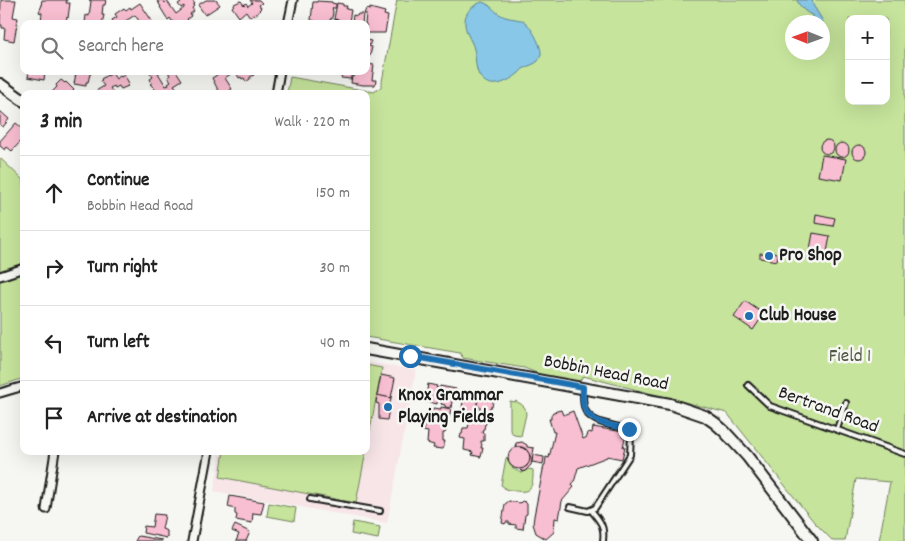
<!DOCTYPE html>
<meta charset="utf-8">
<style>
body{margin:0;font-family:Dekko,sans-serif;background:#f6f6f6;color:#222}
.controls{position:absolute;right:15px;top:15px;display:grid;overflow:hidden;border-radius:10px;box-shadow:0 5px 20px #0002}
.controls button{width:45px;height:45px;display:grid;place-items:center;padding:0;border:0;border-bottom:1px solid #e0e0e0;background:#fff;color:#222;font:25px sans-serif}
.compass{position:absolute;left:785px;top:15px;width:45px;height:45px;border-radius:50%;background:#fff;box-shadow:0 5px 20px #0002;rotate:271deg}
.stop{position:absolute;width:15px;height:15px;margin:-11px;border:4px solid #1f6fb2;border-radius:50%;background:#fff}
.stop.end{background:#1f6fb2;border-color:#fff;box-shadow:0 1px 5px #0008}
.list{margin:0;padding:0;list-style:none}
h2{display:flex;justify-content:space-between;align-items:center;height:65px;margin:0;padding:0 20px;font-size:21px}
h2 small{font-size:16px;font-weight:400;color:#767676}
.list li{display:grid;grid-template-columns:32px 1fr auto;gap:15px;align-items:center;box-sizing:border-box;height:75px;padding:0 20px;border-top:1px solid #e0e0e0}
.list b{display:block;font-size:19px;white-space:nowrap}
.list p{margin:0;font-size:16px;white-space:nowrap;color:#767676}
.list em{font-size:16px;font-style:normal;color:#767676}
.icon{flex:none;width:28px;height:28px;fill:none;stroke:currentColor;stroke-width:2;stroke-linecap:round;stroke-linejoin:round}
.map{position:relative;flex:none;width:905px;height:541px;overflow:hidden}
.search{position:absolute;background:#fff;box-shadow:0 5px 20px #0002;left:20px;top:20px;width:350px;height:55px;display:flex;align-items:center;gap:12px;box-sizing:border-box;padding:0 18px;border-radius:10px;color:#767676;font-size:19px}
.panel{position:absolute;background:#fff;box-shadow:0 5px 20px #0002;left:20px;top:90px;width:350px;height:365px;border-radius:10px}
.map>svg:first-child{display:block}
.built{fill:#f7e5e8}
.green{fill:#c6e49c;stroke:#71805c;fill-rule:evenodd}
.water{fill:#88c7e8;stroke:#5d8396}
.building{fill:#f8bed1;stroke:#1c1c1c}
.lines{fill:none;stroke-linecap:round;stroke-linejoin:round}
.lane-casing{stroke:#1c1c1c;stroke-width:8}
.street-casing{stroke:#1c1c1c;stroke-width:11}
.secondary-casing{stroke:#1c1c1c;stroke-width:14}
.lane{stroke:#f6f6f2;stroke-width:4}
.street{stroke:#f6f6f2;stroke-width:7}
.secondary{stroke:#f6f6f2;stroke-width:10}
.route{stroke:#1f6fb2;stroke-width:6}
.poi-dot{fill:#1f6fb2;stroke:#f6f6f2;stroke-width:2}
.labels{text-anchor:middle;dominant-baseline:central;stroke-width:5;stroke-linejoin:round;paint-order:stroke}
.poi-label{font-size:19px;font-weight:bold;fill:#1c1c1c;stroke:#f6f6f2;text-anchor:start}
.park-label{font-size:19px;fill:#4f5842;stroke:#f6f6f2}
.street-label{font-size:19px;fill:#1c1c1c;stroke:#f6f6f2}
</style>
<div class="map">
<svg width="905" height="541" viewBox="0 0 905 541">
<rect width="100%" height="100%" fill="#f6f6f2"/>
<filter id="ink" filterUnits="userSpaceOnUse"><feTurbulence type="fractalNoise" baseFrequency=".02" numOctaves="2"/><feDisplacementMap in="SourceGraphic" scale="10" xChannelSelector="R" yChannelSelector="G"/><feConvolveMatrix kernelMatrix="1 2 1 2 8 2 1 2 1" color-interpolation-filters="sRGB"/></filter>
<g filter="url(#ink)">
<polygon class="built" points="366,362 416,370 387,523 214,491 221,451 366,451"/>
<g class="green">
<path d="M397,0H905V541H879L890,482L856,479L845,541H833L814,522L727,413L583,376L575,388L524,368L463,358L460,353L366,337V94H287L290,77L374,92L381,87ZM849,19H886V101H849ZM792,22H822V52H792Z"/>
<polygon points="0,158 24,181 24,378 0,386"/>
<polygon points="366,365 382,368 356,503 220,477 224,451 366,451"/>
<polygon points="510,401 515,402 515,401 521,404 525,408 526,414 521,436 514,435 510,430"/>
<path d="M507,457C508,466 514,469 521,473H522L529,469L533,470C534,495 525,493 505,489L504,487L501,485L506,458Z"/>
<polygon points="269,503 296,508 294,521 267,516"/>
<polygon points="353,522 380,527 378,539 351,534"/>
</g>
<g class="water">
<path d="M797,0H812L813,5L823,21V22H815L812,19V15C806,13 799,6 797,0Z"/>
<path d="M482,2C492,5 493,11 501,15C507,19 516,18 523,21C530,24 542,46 541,54C541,55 539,60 538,61C534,65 529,65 525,68C522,69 521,71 519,73C508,82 489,92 479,75C475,68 476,57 474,49C473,44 470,40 468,35C461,19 466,8 482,2Z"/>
</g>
<g class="building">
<polygon points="1,0 16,0 13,17 18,18 14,41 4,39 5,28 2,28 2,25 0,25"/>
<polygon points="42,0 67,0 66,3 70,3 68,18 67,17 66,23 52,21 52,23 41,21 42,13 39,12 42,5 41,5"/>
<polygon points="89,0 106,0 105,5 103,5 102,15 104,15 102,24 85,23 86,15 89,16 91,1"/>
<polygon points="157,0 163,0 165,3 167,1 176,14 184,8 184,6 181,8 178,4 184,0 192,0 195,4 193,5 194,6 192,8 194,11 190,14 191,16 187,19 188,20 183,24 181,22 178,24 174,24 170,18 168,20 160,7 161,7"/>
<polygon points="206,0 216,0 220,5 205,15 198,5"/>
<polygon points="250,0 259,0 262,3 259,5 261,8 259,10 260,11 255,15 254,14 250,17 246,11 239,17 232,7 234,5 234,4 241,1 244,5 246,3 248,6 252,3"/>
<polygon points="317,1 332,2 332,3 336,4 336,8 332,8 333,12 332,19 330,19 331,24 314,23 315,21 311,20 313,2 317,2"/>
<polygon points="140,3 154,24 141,24 135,15 124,22 125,24 110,24 113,22 112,20 117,17 115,14 124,8 126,10 130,7 131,9"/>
<polygon points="337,3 343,4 343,6 347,6 346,9 351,10 349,22 334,19"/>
<polygon points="370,8 385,12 384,15 388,16 385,33 366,33 366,24 365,24 366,14 364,14 366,9 370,10"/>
<polygon points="358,14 363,14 362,24 352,24 353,15 357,16"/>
<polygon points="366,40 371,41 369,46 372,47 370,56 366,54"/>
<polygon points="366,64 374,65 372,80 376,80 375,85 363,85 351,83 352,76 354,77 355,71 366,71"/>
<polygon points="29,71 45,71 44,80 28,77"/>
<polygon points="74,71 91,71 91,74 90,74 88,82 86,82 86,86 74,84 76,73 73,73"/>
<polygon points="149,71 163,71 158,73 166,86 169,85 168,83 171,81 168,77 170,76 169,74 169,72 176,71 182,80 174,85 179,91 175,94 161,94 160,92 158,92 150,84 152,83 150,79 153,77"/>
<polygon points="215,71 235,71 225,78 232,89 225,94 220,94 212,78 217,75"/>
<polygon points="239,71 252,71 254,75 250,77 250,79 246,82 244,78 242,79 241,77 239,78 237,74"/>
<polygon points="342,71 353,71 353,74 351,74 351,79 341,78"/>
<polygon points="112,73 116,79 120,76 121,77 124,75 129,83 127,85 128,86 121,89 119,86 115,88 114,86 110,88 114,94 98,94 96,91 104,86 100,81 102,80 101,79 107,75 108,76"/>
<polygon points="61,80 65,83 66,82 74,90 73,91 76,94 51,93 57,87 56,85"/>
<polygon points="0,111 9,119 3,127 0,125"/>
<polygon points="16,123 23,129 21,131 24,133 24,142 23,143 21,141 12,151 7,147 5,150 0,146 0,141"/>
<circle cx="827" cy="147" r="7"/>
<circle cx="842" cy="150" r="7"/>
<circle cx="859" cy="152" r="7"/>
<polygon points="822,155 846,159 842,180 818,176"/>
<polygon points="816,214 835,218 833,226 815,223"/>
<polygon points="813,233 830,236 825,263 808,260"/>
<polygon points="768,252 778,253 777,261 760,258 760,253 768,254"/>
<polygon points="745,301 764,314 753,330 734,317"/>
<polygon points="381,375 395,378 391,398 377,396"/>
<polygon points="428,384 437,386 436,388 440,388 440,386 456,389 454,401 452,401 451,408 445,407 445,405 441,404 442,398 438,398 437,404 425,401"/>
<polygon points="466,391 475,392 474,396 478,396 477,406 476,406 474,412 462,409 463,400 465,400"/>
<polygon points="478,392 494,395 492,407 490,407 489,414 483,413 484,411 480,410 480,407 477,406"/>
<polygon points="377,395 391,398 387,420 379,419 379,404 376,403"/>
<polygon points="441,407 451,409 449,418 448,418 447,423 446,423 446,425 447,425 446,431 445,433 443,433 443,441 445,441 443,449 433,448 434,445 427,443 428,432 423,431 424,426 425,426 426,420 430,420 433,408 441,409"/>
<polygon points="561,410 563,415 573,411 583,439 587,437 588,432 592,433 593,427 623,432 622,437 625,438 623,447 625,447 622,459 607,456 607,457 578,468 575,479 572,485 574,487 562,501 559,519 555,518 554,532 546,539 536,533 533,524 534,516 544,465 545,465 546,457 549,458 555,432 553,432 549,419 551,419 551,415 553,412"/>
<polygon points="471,415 487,417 486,424 485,424 484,429 483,429 482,433 484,433 484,441 481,441 481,443 482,444 481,448 483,448 481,457 472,455 473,452 464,450 465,439 460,438 461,434 462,434 463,428 468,428"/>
<polygon points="522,442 527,445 527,447 534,448 531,465 525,471 522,472 521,469 527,466 530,459 530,455 526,449 522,447 515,447 516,443"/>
<circle cx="519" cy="458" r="11"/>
<polygon points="533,455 544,457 543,464 532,462"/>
<polygon points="230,496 264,502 261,514 253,513 252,523 236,520 237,515 235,514 235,509 228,507"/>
<polygon points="509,501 520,503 522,501 525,502 527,504 527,514 525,515 523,529 516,528 516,525 509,524 509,522 506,522 505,524 502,523 505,504"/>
<polygon points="154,514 165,515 162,529 167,531 167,538 143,533 144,526 152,527"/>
<polygon points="235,525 250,532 246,541 236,541 239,534 232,531"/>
<polygon points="138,536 162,540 162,541 135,541"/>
</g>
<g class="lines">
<defs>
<g id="lane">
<polyline points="748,385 770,406 905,454"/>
<polyline points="837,429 846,403"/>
<polyline points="310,499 380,511"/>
<path d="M570,507L588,511L595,508L630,455L631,435L629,429C614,425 587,424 584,406C583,401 583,395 583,390"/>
<path d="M591,510C600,521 605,526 603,541"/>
</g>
<g id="street">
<polyline points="288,24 293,0"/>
<polyline points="276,94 280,71"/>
<polyline points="0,276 24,268"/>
<polyline points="0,393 24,386"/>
<polyline points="46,509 55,451"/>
<polyline points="192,541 209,451"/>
</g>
<g id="secondary">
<polyline points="0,84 24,101"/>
<polyline points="366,349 670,404 705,416 715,423 724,431 747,456 812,541"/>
</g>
</defs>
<use href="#lane" class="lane-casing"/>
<use href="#street" class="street-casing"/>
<use href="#secondary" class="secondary-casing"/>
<use href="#lane" class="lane"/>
<use href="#street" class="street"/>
<use href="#secondary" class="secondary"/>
</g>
</g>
<g class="lines" filter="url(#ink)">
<path class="route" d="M410,356L583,387C583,393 582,401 584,407C589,424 615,426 629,429"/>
</g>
<g class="poi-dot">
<circle cx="769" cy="256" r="5"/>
<circle cx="749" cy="316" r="5"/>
<circle cx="388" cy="407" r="5"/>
</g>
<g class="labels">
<g class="poi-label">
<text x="779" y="256">Pro Shop</text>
<text x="759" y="316">Club House</text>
<text x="398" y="396">Knox Grammar<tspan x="398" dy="22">Playing Fields</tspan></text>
</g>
<g class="park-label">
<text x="850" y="357">Field 1</text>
</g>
<g class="street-label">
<text transform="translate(606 374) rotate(11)">Bobbin Head Road</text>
<text transform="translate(828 411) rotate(20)">Bertrand Road</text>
</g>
</g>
</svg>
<div class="controls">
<button>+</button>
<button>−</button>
</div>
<svg class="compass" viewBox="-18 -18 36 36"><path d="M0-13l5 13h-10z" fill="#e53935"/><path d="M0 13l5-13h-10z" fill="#767676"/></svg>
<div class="stop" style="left:410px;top:356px"></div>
<div class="stop end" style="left:629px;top:429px"></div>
<div class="search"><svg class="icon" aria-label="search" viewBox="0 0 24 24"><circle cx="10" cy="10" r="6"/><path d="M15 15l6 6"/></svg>Search here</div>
<section class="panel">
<h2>3 min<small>Walk · 220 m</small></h2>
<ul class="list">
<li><svg class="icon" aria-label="ahead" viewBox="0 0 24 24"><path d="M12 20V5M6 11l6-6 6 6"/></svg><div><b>Continue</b><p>Bobbin Head Road</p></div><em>150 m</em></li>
<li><svg class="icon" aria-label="right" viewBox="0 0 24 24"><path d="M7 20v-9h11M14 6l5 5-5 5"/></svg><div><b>Turn right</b></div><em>30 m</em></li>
<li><svg class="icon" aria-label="left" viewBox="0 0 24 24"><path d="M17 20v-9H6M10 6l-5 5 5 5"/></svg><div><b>Turn left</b></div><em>40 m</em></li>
<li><svg class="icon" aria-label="arrive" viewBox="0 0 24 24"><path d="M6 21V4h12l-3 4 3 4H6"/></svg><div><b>Arrive at destination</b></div></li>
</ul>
</section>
</div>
